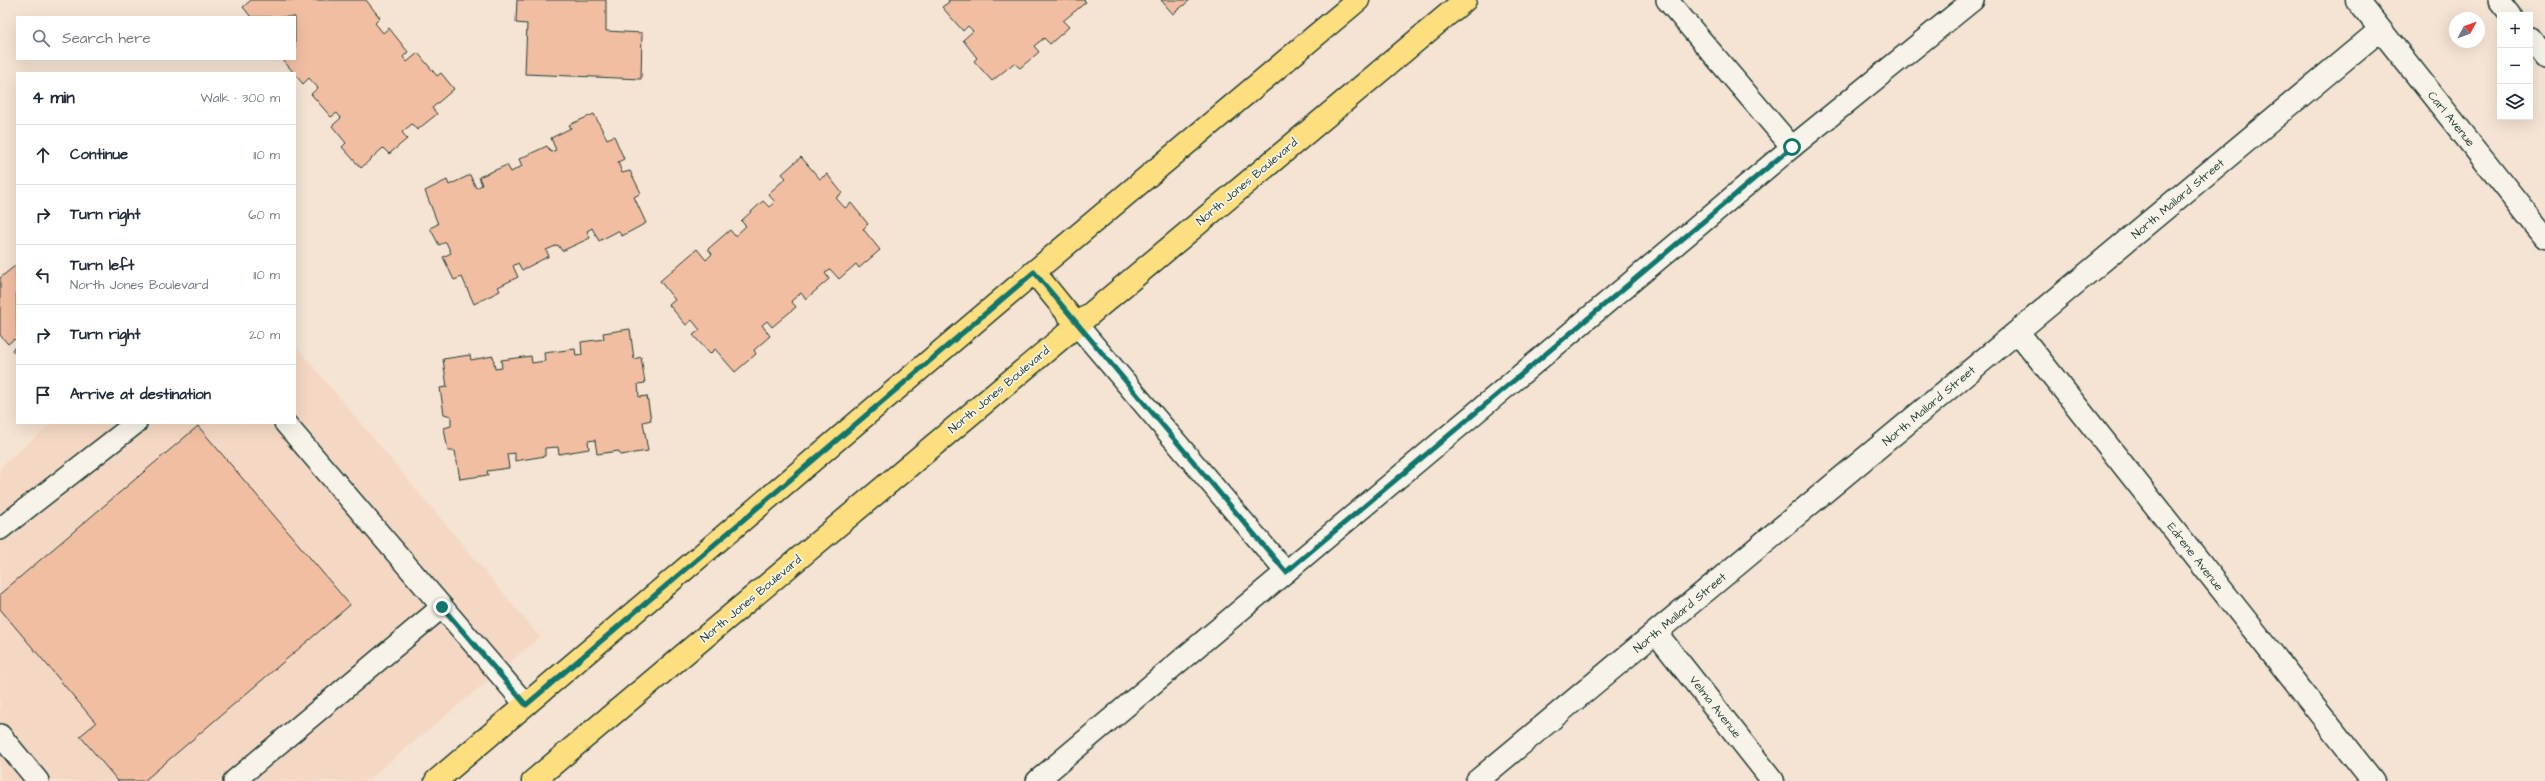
<!DOCTYPE html>
<meta charset="utf-8">
<style>
body{margin:0;font-family:"Architects Daughter",sans-serif;background:#f6f6f7;color:#1f2937}
.controls{position:absolute;right:12px;top:12px;display:grid;overflow:hidden;border-radius:0px;box-shadow:0 4px 16px #0002}
.controls button{width:36px;height:36px;display:grid;place-items:center;padding:0;border:0;border-bottom:1px solid #e0e1e3;background:#fff;color:#1f2937;font:20px sans-serif}
.compass{position:absolute;left:2449px;top:12px;width:36px;height:36px;border-radius:50%;background:#fff;box-shadow:0 4px 16px #0002;rotate:49deg}
.stop{position:absolute;width:12px;height:12px;margin:-9px;border:3px solid #0f766e;border-radius:50%;background:#fff}
.stop.end{background:#0f766e;border-color:#fff;box-shadow:0 1px 4px #0008}
.list{margin:0;padding:0;list-style:none}
h2{display:flex;justify-content:space-between;align-items:center;height:52px;margin:0;padding:0 16px;font-size:17px}
h2 small{font-size:13px;font-weight:400;color:#747a83}
.list li{display:grid;grid-template-columns:26px 1fr auto;gap:12px;align-items:center;box-sizing:border-box;height:60px;padding:0 16px;border-top:1px solid #e0e1e3}
.list b{display:block;font-size:15px;white-space:nowrap}
.list p{margin:0;font-size:13px;white-space:nowrap;color:#747a83}
.list em{font-size:13px;font-style:normal;color:#747a83}
.icon{flex:none;width:22px;height:22px;fill:none;stroke:currentColor;stroke-width:2;stroke-linecap:round;stroke-linejoin:round}
.map{position:relative;flex:none;width:2545px;height:781px;overflow:hidden}
.search{position:absolute;background:#fff;box-shadow:0 4px 16px #0002;left:16px;top:16px;width:280px;height:44px;display:flex;align-items:center;gap:10px;box-sizing:border-box;padding:0 14px;border-radius:0px;color:#747a83;font-size:15px}
.panel{position:absolute;background:#fff;box-shadow:0 4px 16px #0002;left:16px;top:72px;width:280px;height:352px;border-radius:0px}
.map>svg:first-child{display:block}
.built{fill:#f4d8c4}
.building{fill:#f1bea2;stroke:#1f3d34}
.lines{fill:none;stroke-linecap:round;stroke-linejoin:round}
.service-casing{stroke:#1f3d34;stroke-width:24}
.minor-casing{stroke:#1f3d34;stroke-width:25}
.primary-casing{stroke:#1f3d34;stroke-width:25}
.service{stroke:#f7f3e8;stroke-width:21}
.minor{stroke:#f7f3e8;stroke-width:22}
.primary{stroke:#fedf80;stroke-width:22}
.route{stroke:#0f766e;stroke-width:5}
.labels{text-anchor:middle;dominant-baseline:central;stroke-width:3.5;stroke-linejoin:round;paint-order:stroke}
.street-label{font-size:12px;fill:#1f3d34;stroke:#f7f3e8}
</style>
<div class="map">
<svg width="2545" height="781" viewBox="0 0 2545 781">
<rect width="100%" height="100%" fill="#f5e3d3"/>
<filter id="ink" filterUnits="userSpaceOnUse"><feTurbulence type="fractalNoise" baseFrequency=".025" numOctaves="2"/><feDisplacementMap in="SourceGraphic" scale="8" xChannelSelector="R" yChannelSelector="G"/><feConvolveMatrix kernelMatrix="1 2 1 2 8 2 1 2 1" color-interpolation-filters="sRGB"/></filter>
<g filter="url(#ink)">
<polygon class="built" points="295,345 540,637 367,781 0,781 0,468 52,423 295,423"/>
<g class="building">
<polygon points="251,0 366,0 380,18 375,23 383,33 389,28 408,52 403,57 407,62 418,53 437,76 441,73 454,89 432,108 437,114 417,130 412,124 402,132 407,139 389,154 383,148 361,168 342,147 346,143 332,126 341,118 337,113 331,117 311,94 318,88 309,78 303,84 283,60 295,59 295,17 251,17 243,7"/>
<polygon points="517,0 606,0 606,31 642,33 641,79 525,74 527,24 516,23"/>
<polygon points="948,0 1084,0 1086,2 1063,21 1069,27 1050,44 1044,38 1034,46 1039,52 1020,68 1014,63 992,81 974,61 977,58 963,40 973,31 968,26 963,31 942,7 949,2"/>
<polygon points="1161,0 1190,0 1173,14"/>
<polygon points="594,114 607,139 614,136 624,159 618,162 622,173 630,171 641,193 634,197 646,223 622,236 618,231 599,241 592,228 587,231 590,238 562,251 558,245 546,250 549,256 522,270 518,263 513,266 518,277 498,287 500,291 474,304 462,277 454,280 443,257 451,253 446,242 439,245 430,228 438,224 425,191 447,180 449,185 470,175 476,188 482,185 479,177 507,165 511,172 522,166 519,159 547,146 551,152 556,150 551,138 571,128 569,125"/>
<polygon points="801,157 820,179 827,174 842,193 836,198 845,208 851,203 868,224 863,229 880,250 859,268 856,264 839,279 830,269 825,273 829,279 806,299 801,293 791,301 796,307 772,327 767,321 762,325 770,336 754,350 756,354 735,372 715,349 710,354 693,335 700,330 692,320 686,325 669,305 675,300 660,281 697,249 706,260 712,254 708,249 730,230 735,236 746,226 741,221 763,201 769,207 775,202 768,194 786,178 782,174"/>
<polygon points="16,265 17,342 14,339 8,344 0,335 0,278"/>
<polygon points="630,329 634,359 641,357 645,383 638,384 639,397 647,396 651,420 643,422 648,451 620,455 619,451 597,454 595,440 588,441 589,449 559,454 558,447 545,448 545,456 515,461 515,453 507,454 509,468 487,471 488,475 460,479 455,451 448,451 444,428 451,426 451,416 444,414 440,388 447,387 443,359 470,355 471,360 493,356 495,369 502,368 501,360 531,356 532,363 545,361 544,353 575,349 576,356 582,355 581,342 604,339 603,333"/>
<polygon points="17,345 17,356 12,350"/>
<polygon points="198,426 350,605 144,781 118,781 80,736 96,723 0,609 0,594"/>
</g>
<g class="lines">
<defs>
<g id="service">
<polyline points="1667,0 1792,147"/>
<polyline points="2499,0 2511,15"/>
<polyline points="2530,38 2545,57"/>
<polyline points="1077,325 1286,572"/>
<polyline points="285,423 526,705"/>
<polyline points="0,529 136,423"/>
<polyline points="0,735 38,781"/>
<polyline points="234,781 442,607"/>
<polyline points="1037,781 1792,147 1973,0"/>
</g>
<g id="minor">
<polyline points="2357,0 2545,237"/>
<polyline points="2018,332 2373,781"/>
<polyline points="1656,633 1773,781"/>
<polyline points="1477,781 2380,30"/>
</g>
<g id="primary">
<polyline points="1034,272 1077,325"/>
<polyline points="436,781 1034,272 1358,0"/>
<polyline points="533,781 1465,0"/>
</g>
</defs>
<use href="#service" class="service-casing"/>
<use href="#minor" class="minor-casing"/>
<use href="#primary" class="primary-casing"/>
<use href="#service" class="service"/>
<use href="#minor" class="minor"/>
<use href="#primary" class="primary"/>
</g>
</g>
<g class="lines" filter="url(#ink)">
<polyline class="route" points="442,607 526,705 1034,272 1286,572 1792,147"/>
</g>
<g class="labels">
<g class="street-label">
<text transform="translate(2451 119) rotate(51)">Carl Avenue</text>
<text transform="translate(1247 182) rotate(-40)">North Jones Boulevard</text>
<text transform="translate(2178 199) rotate(-40)">North Mallard Street</text>
<text transform="translate(999 390) rotate(-40)">North Jones Boulevard</text>
<text transform="translate(1929 406) rotate(-40)">North Mallard Street</text>
<text transform="translate(2195 557) rotate(52)">Edrene Avenue</text>
<text transform="translate(751 599) rotate(-40)">North Jones Boulevard</text>
<text transform="translate(1680 613) rotate(-40)">North Mallard Street</text>
<text transform="translate(1715 707) rotate(52)">Velma Avenue</text>
</g>
</g>
</svg>
<div class="controls">
<button>+</button>
<button>−</button>
<button><svg class="icon" aria-label="layers" viewBox="0 0 24 24"><path d="M12 4l9 5-9 5-9-5zM3 14l9 5 9-5"/></svg></button>
</div>
<svg class="compass" viewBox="-18 -18 36 36"><path d="M0-13l5 13h-10z" fill="#e53935"/><path d="M0 13l5-13h-10z" fill="#747a83"/></svg>
<div class="stop" style="left:1792px;top:147px"></div>
<div class="stop end" style="left:442px;top:607px"></div>
<div class="search"><svg class="icon" aria-label="search" viewBox="0 0 24 24"><circle cx="10" cy="10" r="6"/><path d="M15 15l6 6"/></svg>Search here</div>
<section class="panel">
<h2>4 min<small>Walk · 300 m</small></h2>
<ul class="list">
<li><svg class="icon" aria-label="ahead" viewBox="0 0 24 24"><path d="M12 20V5M6 11l6-6 6 6"/></svg><div><b>Continue</b></div><em>110 m</em></li>
<li><svg class="icon" aria-label="right" viewBox="0 0 24 24"><path d="M7 20v-9h11M14 6l5 5-5 5"/></svg><div><b>Turn right</b></div><em>60 m</em></li>
<li><svg class="icon" aria-label="left" viewBox="0 0 24 24"><path d="M17 20v-9H6M10 6l-5 5 5 5"/></svg><div><b>Turn left</b><p>North Jones Boulevard</p></div><em>110 m</em></li>
<li><svg class="icon" aria-label="right" viewBox="0 0 24 24"><path d="M7 20v-9h11M14 6l5 5-5 5"/></svg><div><b>Turn right</b></div><em>20 m</em></li>
<li><svg class="icon" aria-label="arrive" viewBox="0 0 24 24"><path d="M6 21V4h12l-3 4 3 4H6"/></svg><div><b>Arrive at destination</b></div></li>
</ul>
</section>
</div>
